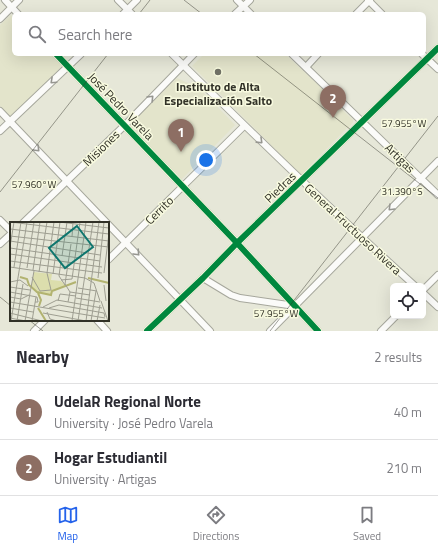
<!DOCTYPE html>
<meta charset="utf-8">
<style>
body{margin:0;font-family:"Titillium Web",sans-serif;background:#f2f2f3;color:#2b2b33}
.controls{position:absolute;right:12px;bottom:12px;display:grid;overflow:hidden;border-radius:6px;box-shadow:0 4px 16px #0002}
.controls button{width:36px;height:36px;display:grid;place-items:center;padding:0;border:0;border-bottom:1px solid #e1e1e2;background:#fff;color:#2b2b33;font:20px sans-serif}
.you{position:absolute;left:206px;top:160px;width:14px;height:14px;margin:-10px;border:3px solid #fff;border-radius:50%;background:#1a73e8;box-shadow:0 0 0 6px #1a73e833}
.badge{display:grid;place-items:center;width:26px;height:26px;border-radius:50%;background:#2563eb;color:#fff;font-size:13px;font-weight:700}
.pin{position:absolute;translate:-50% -33px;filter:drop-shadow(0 1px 2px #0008)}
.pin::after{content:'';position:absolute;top:21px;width:14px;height:12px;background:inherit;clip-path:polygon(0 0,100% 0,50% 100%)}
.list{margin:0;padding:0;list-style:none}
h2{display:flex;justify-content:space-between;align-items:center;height:52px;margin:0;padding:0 16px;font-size:17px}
h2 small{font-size:13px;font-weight:400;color:#7c7c81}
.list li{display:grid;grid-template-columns:26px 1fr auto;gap:12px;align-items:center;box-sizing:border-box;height:56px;padding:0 16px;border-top:1px solid #e1e1e2}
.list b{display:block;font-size:15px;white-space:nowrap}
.list p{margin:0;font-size:13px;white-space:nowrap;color:#7c7c81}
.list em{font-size:13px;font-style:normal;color:#7c7c81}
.icon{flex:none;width:22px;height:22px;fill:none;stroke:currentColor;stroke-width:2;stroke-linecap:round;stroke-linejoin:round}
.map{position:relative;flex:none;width:438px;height:331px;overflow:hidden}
.search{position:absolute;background:#fff;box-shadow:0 4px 16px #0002;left:12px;right:12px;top:12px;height:44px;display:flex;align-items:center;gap:10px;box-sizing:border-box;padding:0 14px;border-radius:6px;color:#7c7c81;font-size:15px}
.sheet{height:164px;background:#fff}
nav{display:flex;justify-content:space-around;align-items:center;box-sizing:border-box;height:56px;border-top:1px solid #e1e1e2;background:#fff;font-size:11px;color:#7c7c81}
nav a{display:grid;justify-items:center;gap:2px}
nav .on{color:#2563eb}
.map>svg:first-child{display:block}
.built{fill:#e3e4cb}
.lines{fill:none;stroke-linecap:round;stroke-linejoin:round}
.minor-casing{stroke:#a6a79c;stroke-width:8}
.minor{stroke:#fbfbf9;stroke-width:6}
.cycleway-casing{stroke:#f8fadf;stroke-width:8}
.cycleway{stroke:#00873e;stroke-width:6}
.oneway{stroke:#969690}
.ticks{fill:none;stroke:#313127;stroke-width:1;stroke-opacity:0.45}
.poi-dot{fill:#707165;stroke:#f8fadf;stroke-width:1.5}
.labels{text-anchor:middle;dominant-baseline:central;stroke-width:3;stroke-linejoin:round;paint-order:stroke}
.poi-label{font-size:12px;font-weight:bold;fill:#313127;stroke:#f8fadf}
.street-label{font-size:12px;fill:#313127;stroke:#f8fadf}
.inset-river{fill:none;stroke:#b2b370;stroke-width:2}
.inset-road{fill:none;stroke:#9e9e91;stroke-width:1}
.view{fill:#0f766e;fill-opacity:0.15;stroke:#0f766e;stroke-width:2}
.inset-edge{fill:none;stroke:#313127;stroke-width:2}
.ticks-label{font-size:10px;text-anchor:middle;fill:#313127;stroke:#f8fadf;stroke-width:3;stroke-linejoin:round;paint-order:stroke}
</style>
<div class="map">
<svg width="438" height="331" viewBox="0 0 438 331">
<rect width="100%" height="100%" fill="#e6e7d8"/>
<g class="built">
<polygon points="11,15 14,18 14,54 51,54 62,66 11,118 0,106 0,25"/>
<polygon points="204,54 285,54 329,95 328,96 353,120 353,122 348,129 347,128 301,175 192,66"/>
<polygon points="177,78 190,84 194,83 235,125 181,180 129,125"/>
</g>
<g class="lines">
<defs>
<g id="minor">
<polyline points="5,0 18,14"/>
<polyline points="118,0 132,14"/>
<polyline points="237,0 251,14"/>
<polyline points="368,0 382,14"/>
<polyline points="123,14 137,0"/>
<polyline points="235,14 250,0"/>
<polyline points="356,14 370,0"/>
<polyline points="0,19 19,0"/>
<polyline points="56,54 237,243 318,331"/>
<path d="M172,54C252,133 332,211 415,286"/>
<polyline points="292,54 438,195"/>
<polyline points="422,54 438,69"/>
<polyline points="306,67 318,54"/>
<polyline points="0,111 210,331"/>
<polyline points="0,131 81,54"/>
<polyline points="0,220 11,231"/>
<polyline points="23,223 124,126 194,54"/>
<polyline points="0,244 11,234"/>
<polyline points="108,260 244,126"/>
<polyline points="203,278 231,295 240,298 295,306"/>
<polyline points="423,290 438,275"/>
<polyline points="423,293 438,307"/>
<polyline points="97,320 107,331"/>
<polyline points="34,331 45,320"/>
<polyline points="147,331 203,278 237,243 438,48"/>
<polyline points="270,331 438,161"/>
<polyline points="381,331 396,316"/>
</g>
</defs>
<use href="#minor" class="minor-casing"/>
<use href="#minor" class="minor"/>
<defs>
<g id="cycleway">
<polyline points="56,54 237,243 318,331"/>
<polyline points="147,331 203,278 237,243 438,48"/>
</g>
</defs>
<use href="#cycleway" class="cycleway-casing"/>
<use href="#cycleway" class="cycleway"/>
</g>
<defs><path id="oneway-chevron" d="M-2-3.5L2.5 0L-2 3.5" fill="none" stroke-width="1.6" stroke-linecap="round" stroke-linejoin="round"/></defs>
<g class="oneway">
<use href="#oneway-chevron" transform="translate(53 81) rotate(137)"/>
<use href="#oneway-chevron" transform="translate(151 98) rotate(-46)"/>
<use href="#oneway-chevron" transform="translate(260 141) rotate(44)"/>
<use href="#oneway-chevron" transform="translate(37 149) rotate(46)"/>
<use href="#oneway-chevron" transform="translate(391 208) rotate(135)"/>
<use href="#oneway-chevron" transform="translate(137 253) rotate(47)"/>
</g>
<path class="ticks" d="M184,0L202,14M139,14L150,0M254,54L438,198M0,192L108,54M0,297L11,306M29,320L43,331M270,331L438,116"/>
<circle class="poi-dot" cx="218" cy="72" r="4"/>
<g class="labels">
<g class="poi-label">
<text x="218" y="86">Instituto de Alta<tspan x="218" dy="14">Especialización Salto</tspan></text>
</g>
<g class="street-label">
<text transform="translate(121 106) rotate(46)">José Pedro Varela</text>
<text transform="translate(101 148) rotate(-44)">Misiones</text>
<text transform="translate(400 158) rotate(44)">Artigas</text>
<text transform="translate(280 187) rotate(-44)">Piedras</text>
<text transform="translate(159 210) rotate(-45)">Cerrito</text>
<text transform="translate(353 229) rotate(43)">General Fructuoso Rivera</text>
</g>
</g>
<g transform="translate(10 222)">
<rect width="99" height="99" fill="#e6e7d8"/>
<path d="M24,50L42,52L41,58L51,59L56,64L42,69L40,73L28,70L21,64Z" fill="#dcdead"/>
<path class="inset-river" d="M10,55L17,57L19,63L27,70L41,73L42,69L66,60M78,56L99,61M28,71L31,78L29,84M28,86L36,99"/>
<path class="inset-road" d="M0,0L99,12M49,0L99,6M0,7L99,19M0,14L99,25M62,15L63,0M0,19L90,33M0,25L4,0M0,26L90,39M0,32L92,45M52,34L57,0M0,39L92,51M51,39L49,54L55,63M0,45L75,56L84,61L90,79M4,45L11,0M17,46L24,0M23,48L30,0M29,50L37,0M94,51L99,11M43,52L50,0M22,55L30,69L41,68L37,51L44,0M88,56L94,0M51,58L62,57L70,0M0,60L10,58L18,64M94,63L96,79M0,65L20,68M68,66L87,69M0,70L27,75L28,80H25M60,70L80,73M0,75L11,77L19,73M66,76L90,80M48,79L50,72L66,74M91,79L98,99M0,80L95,96M58,80L60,70L55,62L61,22M33,85L47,78L92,86M0,86L23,90M39,86L49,83L94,91L95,95M37,90L40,97L47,99M0,91L32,99M33,91L76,99M0,96L16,99M1,99L17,0M7,99L13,62M15,99L24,49M22,99L26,75M62,99L76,0M68,99L83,0M76,99L89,0M81,99L86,69M87,99L90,83"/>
<path class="view" d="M67,4L83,25L55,46L39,26Z"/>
<rect width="99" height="99" class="inset-edge"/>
</g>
<g class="ticks-label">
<text x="404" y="127">57.955°W</text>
<text x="34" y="188">57.960°W</text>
<text x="402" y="195">31.390°S</text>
<text x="276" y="317">57.955°W</text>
</g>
</svg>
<div class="controls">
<button><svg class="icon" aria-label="locate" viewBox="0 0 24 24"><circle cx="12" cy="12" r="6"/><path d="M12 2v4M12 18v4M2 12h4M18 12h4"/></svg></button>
</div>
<div class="you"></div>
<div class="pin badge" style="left:181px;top:152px;background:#8d6e63">1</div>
<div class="pin badge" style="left:333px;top:118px;background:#8d6e63">2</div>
<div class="search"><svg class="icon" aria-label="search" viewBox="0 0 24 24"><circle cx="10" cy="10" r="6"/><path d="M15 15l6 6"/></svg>Search here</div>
</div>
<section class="sheet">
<h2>Nearby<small>2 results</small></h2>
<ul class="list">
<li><span class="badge" style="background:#8d6e63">1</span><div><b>UdelaR Regional Norte</b><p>University · José Pedro Varela</p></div><em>40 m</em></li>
<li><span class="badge" style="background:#8d6e63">2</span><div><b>Hogar Estudiantil</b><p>University · Artigas</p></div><em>210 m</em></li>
</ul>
</section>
<nav>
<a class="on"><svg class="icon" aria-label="map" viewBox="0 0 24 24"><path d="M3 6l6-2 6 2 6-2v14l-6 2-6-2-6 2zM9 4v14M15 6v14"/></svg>Map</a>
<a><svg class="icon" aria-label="directions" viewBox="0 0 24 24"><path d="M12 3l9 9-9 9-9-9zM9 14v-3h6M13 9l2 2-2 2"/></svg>Directions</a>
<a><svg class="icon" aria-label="saved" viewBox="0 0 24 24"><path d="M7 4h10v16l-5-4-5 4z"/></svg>Saved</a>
</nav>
